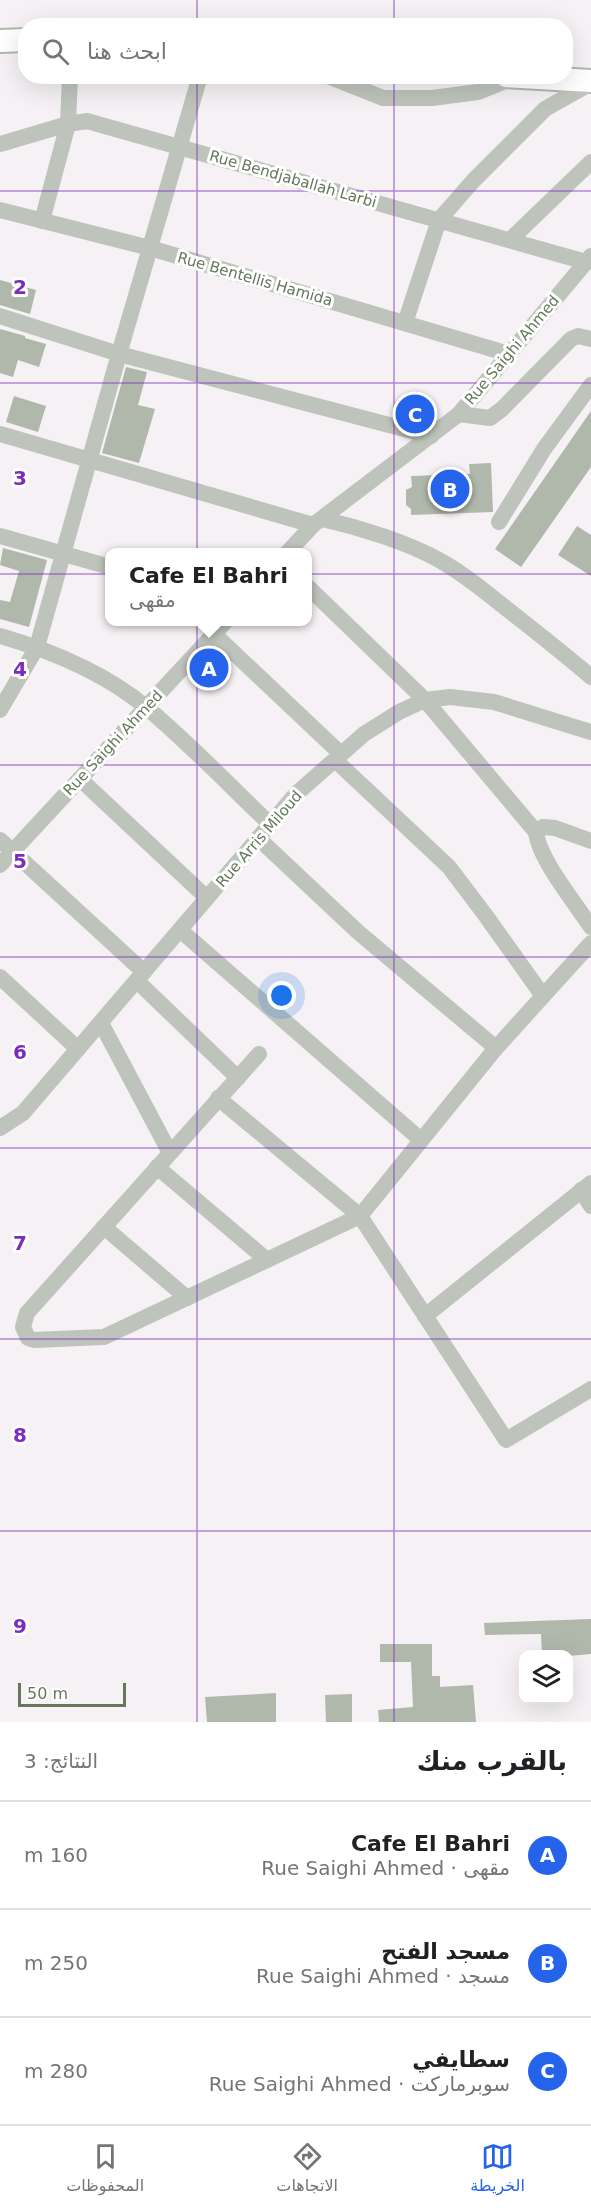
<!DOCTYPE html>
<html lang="ar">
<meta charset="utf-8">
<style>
body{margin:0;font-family:"DejaVu Sans","Noto Naskh Arabic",sans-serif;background:#f2f2f2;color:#202124;direction:rtl}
.controls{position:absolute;right:18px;bottom:18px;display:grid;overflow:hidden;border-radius:12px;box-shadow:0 6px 24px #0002}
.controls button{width:54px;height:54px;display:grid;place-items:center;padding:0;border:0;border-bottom:2px solid #e0e0e0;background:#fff;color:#202124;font:30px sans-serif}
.scale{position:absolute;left:18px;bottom:15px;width:108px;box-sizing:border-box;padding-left:6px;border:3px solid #65785c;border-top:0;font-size:16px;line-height:21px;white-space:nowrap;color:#65785c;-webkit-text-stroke:4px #fff;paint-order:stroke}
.you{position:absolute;left:282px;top:996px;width:21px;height:21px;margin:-15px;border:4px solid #fff;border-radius:50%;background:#1a73e8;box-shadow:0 0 0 9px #1a73e833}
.badge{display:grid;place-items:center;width:39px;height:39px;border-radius:50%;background:#2563eb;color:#fff;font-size:20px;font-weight:700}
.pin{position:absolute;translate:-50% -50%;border:3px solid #fff;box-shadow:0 2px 6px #0006}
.popup{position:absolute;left:105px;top:548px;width:207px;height:78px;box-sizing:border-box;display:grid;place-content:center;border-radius:12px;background:#fff;filter:drop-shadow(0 2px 4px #0005);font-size:20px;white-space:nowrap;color:#757577}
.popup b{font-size:22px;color:#202124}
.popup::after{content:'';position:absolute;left:50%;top:100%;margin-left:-12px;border:12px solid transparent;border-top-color:#fff}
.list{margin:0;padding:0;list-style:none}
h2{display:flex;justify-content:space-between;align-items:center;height:78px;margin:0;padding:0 24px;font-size:26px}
h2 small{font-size:20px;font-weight:400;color:#757577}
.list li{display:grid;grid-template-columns:39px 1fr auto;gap:18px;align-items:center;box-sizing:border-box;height:108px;padding:0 24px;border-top:2px solid #e0e0e0}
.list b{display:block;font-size:22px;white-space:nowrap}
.list p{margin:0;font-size:20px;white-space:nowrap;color:#757577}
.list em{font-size:20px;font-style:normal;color:#757577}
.icon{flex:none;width:33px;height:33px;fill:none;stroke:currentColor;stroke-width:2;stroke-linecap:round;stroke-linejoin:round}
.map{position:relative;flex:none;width:591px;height:1722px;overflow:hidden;direction:ltr}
.search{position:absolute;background:#fff;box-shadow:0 6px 24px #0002;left:18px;right:18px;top:18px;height:66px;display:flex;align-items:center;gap:15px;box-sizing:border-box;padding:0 21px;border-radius:24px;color:#757577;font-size:22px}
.sheet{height:402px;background:#fff}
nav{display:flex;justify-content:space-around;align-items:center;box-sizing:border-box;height:84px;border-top:2px solid #e0e0e0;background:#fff;font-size:16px;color:#757577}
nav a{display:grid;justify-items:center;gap:3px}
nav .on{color:#2563eb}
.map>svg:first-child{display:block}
.building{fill:#b0b8ab}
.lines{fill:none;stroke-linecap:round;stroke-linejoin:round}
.secondary-casing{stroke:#b1b9ae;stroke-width:26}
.street{stroke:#bec4bb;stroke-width:16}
.secondary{stroke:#fff;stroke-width:22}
.grid{fill:none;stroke:#7b2cbf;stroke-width:1.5;stroke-opacity:0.55}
.labels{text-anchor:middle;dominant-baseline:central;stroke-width:6;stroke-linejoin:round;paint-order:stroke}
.street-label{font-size:15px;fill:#65785c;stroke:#fff}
.grid-label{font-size:20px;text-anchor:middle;font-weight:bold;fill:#7b2cbf;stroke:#fff;stroke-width:6;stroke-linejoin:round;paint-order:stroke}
</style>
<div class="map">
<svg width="591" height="1722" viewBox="0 0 591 1722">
<rect width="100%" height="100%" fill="#f5f1f4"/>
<g class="building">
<polygon points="0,280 36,290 30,314 0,305"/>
<polygon points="0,329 25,336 25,338 46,344 39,367 18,360 13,377 0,373"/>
<polygon points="126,367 147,372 138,405 155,409 139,463 102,453"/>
<polygon points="14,396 46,406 38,432 6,422"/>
<polygon points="591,411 591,467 521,567 495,549"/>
<polygon points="491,463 493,512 411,515 411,509 406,505 406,490 412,487 411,476 470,474 469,464"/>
<polygon points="577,526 591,535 591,576 558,555"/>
<polygon points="3,548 47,560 29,627 0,619 0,600 10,602 19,571 0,565"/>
<polygon points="591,1619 591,1654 568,1656 568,1654 542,1654 541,1634 485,1635 484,1623"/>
<polygon points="380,1644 432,1644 432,1676 440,1676 440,1687 473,1685 476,1722 379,1722 378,1710 413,1707 411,1662 380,1662"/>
<polygon points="276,1693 276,1722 207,1722 205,1697"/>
<polygon points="352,1694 352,1722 326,1722 325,1695"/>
</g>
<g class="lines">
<defs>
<g id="secondary">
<polyline points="0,41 26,40"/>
<polyline points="506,76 591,81"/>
</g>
</defs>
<use href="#secondary" class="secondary-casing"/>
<g class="street">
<polyline points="328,76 383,98 432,98 478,92 515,77"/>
<polyline points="0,144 68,124 87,121 586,262"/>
<polyline points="0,210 150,248 509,354"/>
<polyline points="42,221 68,124 70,76"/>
<polyline points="510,240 591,162"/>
<polyline points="0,316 119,354 431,436"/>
<polyline points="405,323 439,220 473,181 545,109 591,83"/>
<polyline points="459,414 490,418 502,409 571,339 578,336 591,339"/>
<polyline points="0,434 313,525"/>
<path d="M322,519C358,527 407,542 439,560C461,572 482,589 502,605C532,629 562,652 591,677"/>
<polyline points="499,522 544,449 591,385"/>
<polyline points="0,536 110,567"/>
<polyline points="288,552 313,525 459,414 591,256"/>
<polyline points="308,587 425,700 536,832"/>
<polyline points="214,634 341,754"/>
<path d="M0,636C52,651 105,673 147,708C190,744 230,786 270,824"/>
<polyline points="0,710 37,647 119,354 200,76"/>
<polyline points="335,760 449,867 486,916 543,996"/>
<polyline points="80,779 207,898"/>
<polyline points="258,838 358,932 496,1048"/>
<polyline points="0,840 144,972"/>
<path d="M591,841L555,828L543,827L536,832C539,859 575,903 591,927"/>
<polyline points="0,865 225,622"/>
<polyline points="180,930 421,1140"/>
<polyline points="0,977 78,1049"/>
<polyline points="137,981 238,1078"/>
<polyline points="101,1023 170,1153"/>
<polyline points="259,1054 27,1313 23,1327 28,1338 34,1340 104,1337 360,1216 496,1048 591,943"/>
<polyline points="218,1098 360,1216 506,1440 591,1389"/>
<polyline points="0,1128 23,1113 296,794 364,734 399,712 425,700 450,697 494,702 591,732"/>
<polyline points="157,1167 267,1260"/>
<polyline points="581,1190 591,1206"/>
<polyline points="104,1227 187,1298"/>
<polyline points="425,1316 591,1183"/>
</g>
<use href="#secondary" class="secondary"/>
</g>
<path class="grid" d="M197,0V26M394,0V26M197,76V1722M394,76V1722M0,191H591M0,383H591M0,574H591M0,765H591M0,957H591M0,1148H591M0,1339H591M0,1531H591"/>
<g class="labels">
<g class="street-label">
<text transform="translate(293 179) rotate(16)">Rue Bendjaballah Larbi</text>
<text transform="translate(255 279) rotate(16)">Rue Bentellis Hamida</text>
<text transform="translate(512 350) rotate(-50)">Rue Saighi Ahmed</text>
<text transform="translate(113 743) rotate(-47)">Rue Saighi Ahmed</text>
<text transform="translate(259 839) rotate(-49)">Rue Arris Miloud</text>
</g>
</g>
<g class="grid-label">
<text x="20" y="294">2</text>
<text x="20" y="485">3</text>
<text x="20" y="676">4</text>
<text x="20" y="868">5</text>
<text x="20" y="1059">6</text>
<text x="20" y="1250">7</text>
<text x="20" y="1442">8</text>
<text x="20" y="1633">9</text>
</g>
</svg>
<div class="controls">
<button><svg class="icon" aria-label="layers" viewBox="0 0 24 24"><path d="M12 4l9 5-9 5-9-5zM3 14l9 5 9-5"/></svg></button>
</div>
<div class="scale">50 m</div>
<div class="you"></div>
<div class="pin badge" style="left:209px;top:668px">A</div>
<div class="popup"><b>Cafe El Bahri</b>مقهى</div>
<div class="pin badge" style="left:450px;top:489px">B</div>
<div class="pin badge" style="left:415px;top:414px">C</div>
<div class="search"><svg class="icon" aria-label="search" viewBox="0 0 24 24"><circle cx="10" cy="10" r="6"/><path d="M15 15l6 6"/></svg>ابحث هنا</div>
</div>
<section class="sheet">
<h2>بالقرب منك<small>النتائج: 3</small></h2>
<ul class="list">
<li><span class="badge">A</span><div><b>Cafe El Bahri</b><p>مقهى · Rue Saighi Ahmed</p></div><em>160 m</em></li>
<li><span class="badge">B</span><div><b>مسجد الفتح</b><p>مسجد · Rue Saighi Ahmed</p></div><em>250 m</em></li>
<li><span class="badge">C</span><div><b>سطايفي</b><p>سوبرماركت · Rue Saighi Ahmed</p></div><em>280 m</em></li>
</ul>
</section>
<nav>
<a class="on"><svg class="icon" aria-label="map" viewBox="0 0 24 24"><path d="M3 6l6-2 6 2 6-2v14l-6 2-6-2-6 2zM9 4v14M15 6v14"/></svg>الخريطة</a>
<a><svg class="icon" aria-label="directions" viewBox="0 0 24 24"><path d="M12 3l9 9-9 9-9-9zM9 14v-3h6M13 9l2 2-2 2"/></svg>الاتجاهات</a>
<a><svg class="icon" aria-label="saved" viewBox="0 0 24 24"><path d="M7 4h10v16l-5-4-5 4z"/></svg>المحفوظات</a>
</nav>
